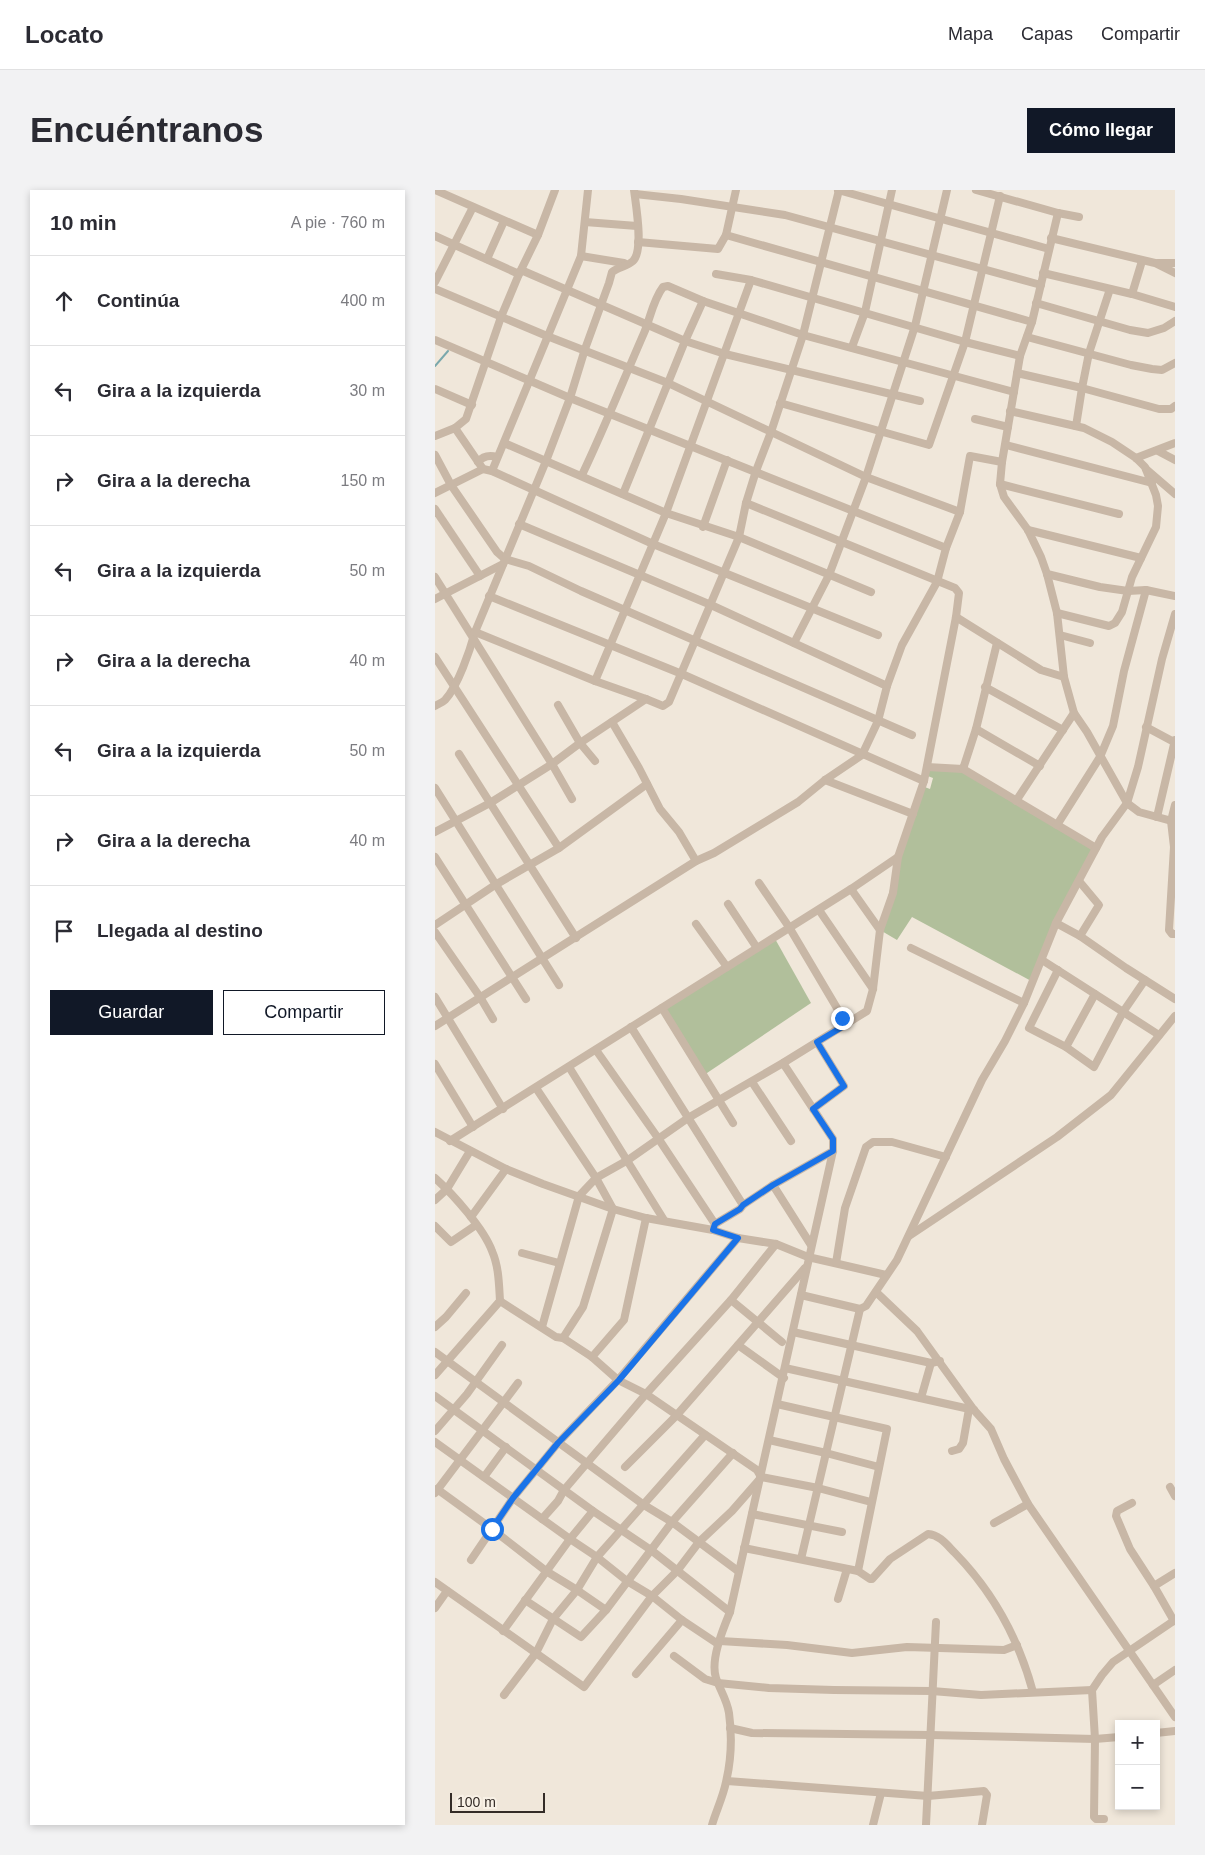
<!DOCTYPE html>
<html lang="es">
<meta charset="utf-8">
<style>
body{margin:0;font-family:Arial,sans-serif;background:#f2f2f3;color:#2b2b33}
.controls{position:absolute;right:15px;bottom:15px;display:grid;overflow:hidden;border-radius:0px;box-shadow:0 2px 8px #0003}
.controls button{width:45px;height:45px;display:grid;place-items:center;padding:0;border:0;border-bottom:1px solid #e1e1e2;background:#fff;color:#2b2b33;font:25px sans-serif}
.scale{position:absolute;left:15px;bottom:12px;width:95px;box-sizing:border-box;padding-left:5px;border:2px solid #342c27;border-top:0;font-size:14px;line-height:18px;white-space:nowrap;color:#342c27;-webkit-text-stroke:4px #f8f1e6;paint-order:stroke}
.stop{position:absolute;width:15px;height:15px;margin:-11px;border:4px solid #1a73e8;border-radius:50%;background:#fff}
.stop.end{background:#1a73e8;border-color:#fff;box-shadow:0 1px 5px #0008}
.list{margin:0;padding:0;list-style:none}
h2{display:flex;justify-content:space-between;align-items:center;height:65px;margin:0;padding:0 20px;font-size:21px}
h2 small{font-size:16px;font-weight:400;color:#7c7c81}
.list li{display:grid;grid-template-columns:32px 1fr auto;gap:15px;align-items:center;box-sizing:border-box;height:90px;padding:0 20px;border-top:1px solid #e1e1e2}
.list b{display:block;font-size:19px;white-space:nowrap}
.list em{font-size:16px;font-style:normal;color:#7c7c81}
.actions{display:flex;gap:10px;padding:15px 20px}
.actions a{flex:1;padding:11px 0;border:1px solid #111827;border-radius:0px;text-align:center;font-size:18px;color:#111827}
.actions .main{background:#111827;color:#fff}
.icon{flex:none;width:28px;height:28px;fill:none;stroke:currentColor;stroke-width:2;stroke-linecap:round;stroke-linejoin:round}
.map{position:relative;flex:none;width:740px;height:1635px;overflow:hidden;border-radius:0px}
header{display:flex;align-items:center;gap:30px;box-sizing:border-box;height:70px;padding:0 25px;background:#fff;border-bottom:1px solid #e1e1e2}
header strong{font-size:24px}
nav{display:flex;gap:28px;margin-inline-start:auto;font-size:18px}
.intro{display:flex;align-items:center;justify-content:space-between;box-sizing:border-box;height:120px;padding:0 30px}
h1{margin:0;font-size:35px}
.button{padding:12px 22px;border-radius:0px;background:#111827;color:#fff;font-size:18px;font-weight:700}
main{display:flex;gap:30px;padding:0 30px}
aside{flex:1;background:#fff;border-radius:0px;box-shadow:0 2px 8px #0003}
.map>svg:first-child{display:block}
.green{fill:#b1bf9b}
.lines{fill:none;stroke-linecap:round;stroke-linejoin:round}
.stream{stroke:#7aa8ac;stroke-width:2}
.street{stroke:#c8b7a6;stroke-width:8}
.route{stroke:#1a73e8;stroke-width:6}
</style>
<header>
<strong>Locato</strong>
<nav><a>Mapa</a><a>Capas</a><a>Compartir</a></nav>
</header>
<div class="intro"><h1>Encuéntranos</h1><a class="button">Cómo llegar</a></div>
<main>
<aside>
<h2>10 min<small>A pie · 760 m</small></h2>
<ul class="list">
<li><svg class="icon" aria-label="ahead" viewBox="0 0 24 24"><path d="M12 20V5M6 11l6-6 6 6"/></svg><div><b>Continúa</b></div><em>400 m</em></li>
<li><svg class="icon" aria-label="left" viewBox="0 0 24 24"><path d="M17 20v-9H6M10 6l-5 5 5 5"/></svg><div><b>Gira a la izquierda</b></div><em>30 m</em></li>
<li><svg class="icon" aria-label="right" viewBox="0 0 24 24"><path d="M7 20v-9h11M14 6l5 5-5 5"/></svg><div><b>Gira a la derecha</b></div><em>150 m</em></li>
<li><svg class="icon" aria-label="left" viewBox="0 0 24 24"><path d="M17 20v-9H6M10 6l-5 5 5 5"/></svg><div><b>Gira a la izquierda</b></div><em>50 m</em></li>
<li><svg class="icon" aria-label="right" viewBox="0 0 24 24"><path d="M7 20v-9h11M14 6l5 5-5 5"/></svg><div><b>Gira a la derecha</b></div><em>40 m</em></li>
<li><svg class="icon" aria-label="left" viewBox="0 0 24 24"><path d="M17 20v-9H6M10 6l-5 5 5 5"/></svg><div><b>Gira a la izquierda</b></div><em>50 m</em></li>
<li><svg class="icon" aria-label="right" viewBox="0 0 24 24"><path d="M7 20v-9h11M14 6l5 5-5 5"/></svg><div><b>Gira a la derecha</b></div><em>40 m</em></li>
<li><svg class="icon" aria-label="arrive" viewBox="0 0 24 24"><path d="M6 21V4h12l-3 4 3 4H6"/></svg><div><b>Llegada al destino</b></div></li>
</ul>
<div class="actions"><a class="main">Guardar</a><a>Compartir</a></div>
</aside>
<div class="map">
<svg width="740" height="1635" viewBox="0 0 740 1635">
<rect width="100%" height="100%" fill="#f0e7da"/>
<g class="green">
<polygon points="492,577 528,579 661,658 626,724 598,792 477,727 462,750 445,740 463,667 487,596 495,599 498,588 490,585"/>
<polygon points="339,747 376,813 269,885 227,818"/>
</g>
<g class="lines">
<polyline class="stream" points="0,176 13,161"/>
<g class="street">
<polyline points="0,0 103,45"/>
<polyline points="403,0 614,59"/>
<polyline points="541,0 623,23 644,27"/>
<polyline points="200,4 246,9 350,25 606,95"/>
<polyline points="623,23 597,132 585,166 567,272 565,294 569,307 593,340 606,367 612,384 622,423 629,487 639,523 652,542 692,613 704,622 740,632"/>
<polyline points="150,32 202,36"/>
<polyline points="291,45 597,132"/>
<polyline points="0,46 84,84"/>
<polyline points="616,48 720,73 740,83"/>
<polyline points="203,52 283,59 291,45 301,0"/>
<polyline points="146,66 189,73"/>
<polyline points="52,69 69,31"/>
<polyline points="722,73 740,73"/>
<polyline points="86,80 250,151 290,164 485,211"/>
<polyline points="608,83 697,104 740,117"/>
<polyline points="281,84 316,90 530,152 585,166"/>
<polyline points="0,92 38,17"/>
<polyline points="0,99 112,146 233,193 431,287 525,322"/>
<polyline points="697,104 707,71"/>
<polyline points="601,113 695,140 713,143 729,138 740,131"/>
<polyline points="592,147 696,175 717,179 727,180 740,173"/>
<polyline points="0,150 135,208 511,358"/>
<polyline points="417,157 430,122 457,0"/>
<polyline points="582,183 647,198 724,219 736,219 740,216"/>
<polyline points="0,199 37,215"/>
<polyline points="345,213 494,255 530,152 565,6"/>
<polyline points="575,221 649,238 677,252 701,268 710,277 721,305 723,316 721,337 697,387 687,422 680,433 674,436 622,423"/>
<polyline points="540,229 573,237"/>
<polyline points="641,236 647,198 654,163 675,99"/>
<polyline points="20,238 48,279 57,281 218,354 443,445"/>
<polyline points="0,246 20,238 31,229 66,127 84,84 103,45 120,0"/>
<polyline points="69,253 231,323 304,347 436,402"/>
<polyline points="571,255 717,293"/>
<polyline points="723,261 740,270"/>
<polyline points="0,265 16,295 62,362 70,369 94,376 146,401 477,545"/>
<polyline points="701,268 740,253"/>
<path d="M43,272C48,266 55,265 62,267"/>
<polyline points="711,279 740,304"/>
<polyline points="57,281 146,66 153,0"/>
<path d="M147,285C169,239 188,191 209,143C215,129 218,110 228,97L233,96L268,111L368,145L579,202"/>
<polyline points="565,294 684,324"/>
<polyline points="0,303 48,279"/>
<polyline points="188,304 250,151 268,111"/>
<polyline points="0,319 45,386"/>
<polyline points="84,334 276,415 452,496"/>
<polyline points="268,337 292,270"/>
<polyline points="593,340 706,368"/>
<polyline points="612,384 665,397 693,401 711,400 740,406"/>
<polyline points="0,387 117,574 137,609"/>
<polyline points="54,406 247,484 489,591"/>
<polyline points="0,409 68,374"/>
<polyline points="521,427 606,480 629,487"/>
<polyline points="625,445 655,453"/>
<polyline points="359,453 394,385 431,287 480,136 512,0"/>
<polyline points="0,467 124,658"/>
<polyline points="160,491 231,323 316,90"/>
<polyline points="550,497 628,540"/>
<polyline points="211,509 228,516 234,512 304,347 311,313 321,281 336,242 368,145 404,0"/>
<polyline points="123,515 145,553 160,571"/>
<path d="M0,516C3,514 7,513 10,510C23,496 35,460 40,442L111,271L135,208L150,159L174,93L177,82C183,77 193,76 198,71C209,60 201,16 199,0"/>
<polyline points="177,532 204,578 225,619 244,642 261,671"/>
<polyline points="711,537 739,552"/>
<polyline points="541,539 605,576"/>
<polyline points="24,564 141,748"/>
<polyline points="492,577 528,579 541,539 562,453"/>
<polyline points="528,579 661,658"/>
<polyline points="390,590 478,624"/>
<polyline points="0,598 124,795"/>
<polyline points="581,611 639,523"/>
<polyline points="740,615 736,631 739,657 734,740 737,744 740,744"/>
<polyline points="722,627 740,550"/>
<polyline points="622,635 665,567 678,536 689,481 711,400"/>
<polyline points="0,642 55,613 117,574 145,553 211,509 160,491 40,442"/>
<polyline points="0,667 91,809"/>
<polyline points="644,691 664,715 645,746"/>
<polyline points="324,693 354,737 412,835"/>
<polyline points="416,699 445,740"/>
<polyline points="293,714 322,758"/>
<polyline points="384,720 438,799"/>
<polyline points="621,733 645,746 691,778 740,809"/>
<polyline points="261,734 292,777"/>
<polyline points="0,735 60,695 124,658 212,594"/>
<polyline points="0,742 45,807 58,829"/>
<polyline points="476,758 589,813"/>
<polyline points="607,770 724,845"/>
<polyline points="623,780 594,838 631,857"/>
<polyline points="660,804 631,857 659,877 688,822 710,790"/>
<polyline points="0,807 68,919"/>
<polyline points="227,818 298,933"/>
<polyline points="0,836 261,671 279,663 363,612 390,590 427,565 443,531 452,496 467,455 502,392 511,358 525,322 535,266 567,272"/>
<polyline points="196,837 308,1015 305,1019 280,1034 278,1040"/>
<polyline points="161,860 223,948 280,1034"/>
<polyline points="0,874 38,937"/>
<polyline points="134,877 229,1030"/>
<polyline points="317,892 356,951"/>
<polyline points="101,898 161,988 178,1019 148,1117 128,1148"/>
<polyline points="378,919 409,896 382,852"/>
<polyline points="0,942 71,979 108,994 178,1019 211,1028 278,1040 303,1048 341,1054 373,1067 451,1085"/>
<polyline points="15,951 416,699 463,667 489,591 521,427 524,403 520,398 311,313"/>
<path d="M0,988C18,1004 49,1039 57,1061C64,1077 64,1095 65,1111L0,1185"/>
<polyline points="338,995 376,1055"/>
<polyline points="0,1010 12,999 35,961"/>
<polyline points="308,1015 338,995 398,961"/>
<polyline points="36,1027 71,979"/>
<polyline points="0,1036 16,1052 41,1035"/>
<polyline points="474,1046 622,947 676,905 740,826"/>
<polyline points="87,1063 124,1073"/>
<polyline points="401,1073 410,1018 431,957 438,952 457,952 511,967"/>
<polyline points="441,1102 482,1141 539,1220 556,1239 569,1269 593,1314 740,1527"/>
<polyline points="366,1105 425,1119"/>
<polyline points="296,1110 347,1152"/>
<polyline points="65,1111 121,1147 128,1148 157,1167 183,1190 211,1204 322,1280 326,1287 383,1298 436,1312"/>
<polyline points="0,1137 11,1127 31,1103"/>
<polyline points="107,1137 144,1006 161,988 193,970 253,928 348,873 432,821 438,799 445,740 458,703 463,667"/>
<polyline points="358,1142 496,1173 505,1171"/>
<polyline points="303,1155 349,1188"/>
<polyline points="0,1162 209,1315 237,1332 303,1381"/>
<polyline points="157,1167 189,1130 211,1028"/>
<polyline points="350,1178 539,1220"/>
<polyline points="0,1206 158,1321 216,1360 295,1422"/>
<polyline points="486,1208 496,1173"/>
<path d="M342,1214L452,1239L423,1381L435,1389H437L455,1369L493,1344C505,1345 512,1355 520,1363C558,1402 584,1450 598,1502"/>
<polyline points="0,1241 32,1204 67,1155"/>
<polyline points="334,1250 391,1263 444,1277"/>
<polyline points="0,1252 135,1349 162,1367 192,1391 217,1406 247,1430 283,1454"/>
<polyline points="517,1261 524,1259 528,1253 534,1219"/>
<polyline points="190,1277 241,1226 370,1078"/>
<polyline points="49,1287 71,1257"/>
<polyline points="735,1297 740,1306"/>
<polyline points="2,1299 57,1339 111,1381 142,1400 171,1420"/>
<polyline points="0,1303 83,1193"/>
<polyline points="697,1313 682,1321 681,1326 695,1359 719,1396"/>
<polyline points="317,1324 407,1342"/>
<polyline points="107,1329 123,1311 129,1300 211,1204 296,1110 341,1054"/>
<polyline points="559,1333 593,1314"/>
<polyline points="309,1358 423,1381"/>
<polyline points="366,1369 425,1119 431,1116 462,1070 547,890 570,851 589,813 621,733 667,647 692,613 703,577 727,469 740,424"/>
<polyline points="36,1370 78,1308 123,1253 183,1190 303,1048"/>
<polyline points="0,1392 149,1497 217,1406 242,1381 264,1352 297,1321 325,1289"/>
<polyline points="403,1409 412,1379"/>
<polyline points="90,1410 146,1447 171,1420 237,1332 298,1263"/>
<polyline points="0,1418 12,1401"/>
<polyline points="739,1431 719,1396 740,1383"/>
<polyline points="68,1441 135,1349 158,1321"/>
<polyline points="285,1451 352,1455 417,1463 472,1457 569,1460 582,1455"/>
<polyline points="239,1466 270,1489 283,1493 334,1498 399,1500 497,1501 546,1505 657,1500"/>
<polyline points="201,1484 247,1430"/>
<polyline points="718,1495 740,1480"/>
<polyline points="69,1505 101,1463 118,1429 142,1400 162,1367 270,1245"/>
<polyline points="295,1538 317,1543 496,1545 660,1549 684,1547"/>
<polyline points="721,1543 740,1541"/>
<polyline points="721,1553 721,1543"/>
<polyline points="292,1591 493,1606 549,1601 552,1605 547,1635"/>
<polyline points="669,1629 661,1629 659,1627 660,1549 657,1500 667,1485 678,1472 740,1430"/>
<path d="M277,1635C281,1621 288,1607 291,1592C296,1571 297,1545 294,1523C292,1510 285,1500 281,1488C275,1470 288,1439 295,1422L398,961V949L348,873"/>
<polyline points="438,1635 446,1603"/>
<polyline points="491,1635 501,1432"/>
</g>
</g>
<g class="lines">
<polyline class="route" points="57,1339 78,1308 123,1253 184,1190 303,1048 278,1040 280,1034 305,1019 308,1015 338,995 398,961 398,949 378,919 409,896 382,852 412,834 407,828"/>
</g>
</svg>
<div class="controls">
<button>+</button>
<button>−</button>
</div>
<div class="scale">100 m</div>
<div class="stop" style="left:57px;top:1339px"></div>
<div class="stop end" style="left:407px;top:828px"></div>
</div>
</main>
